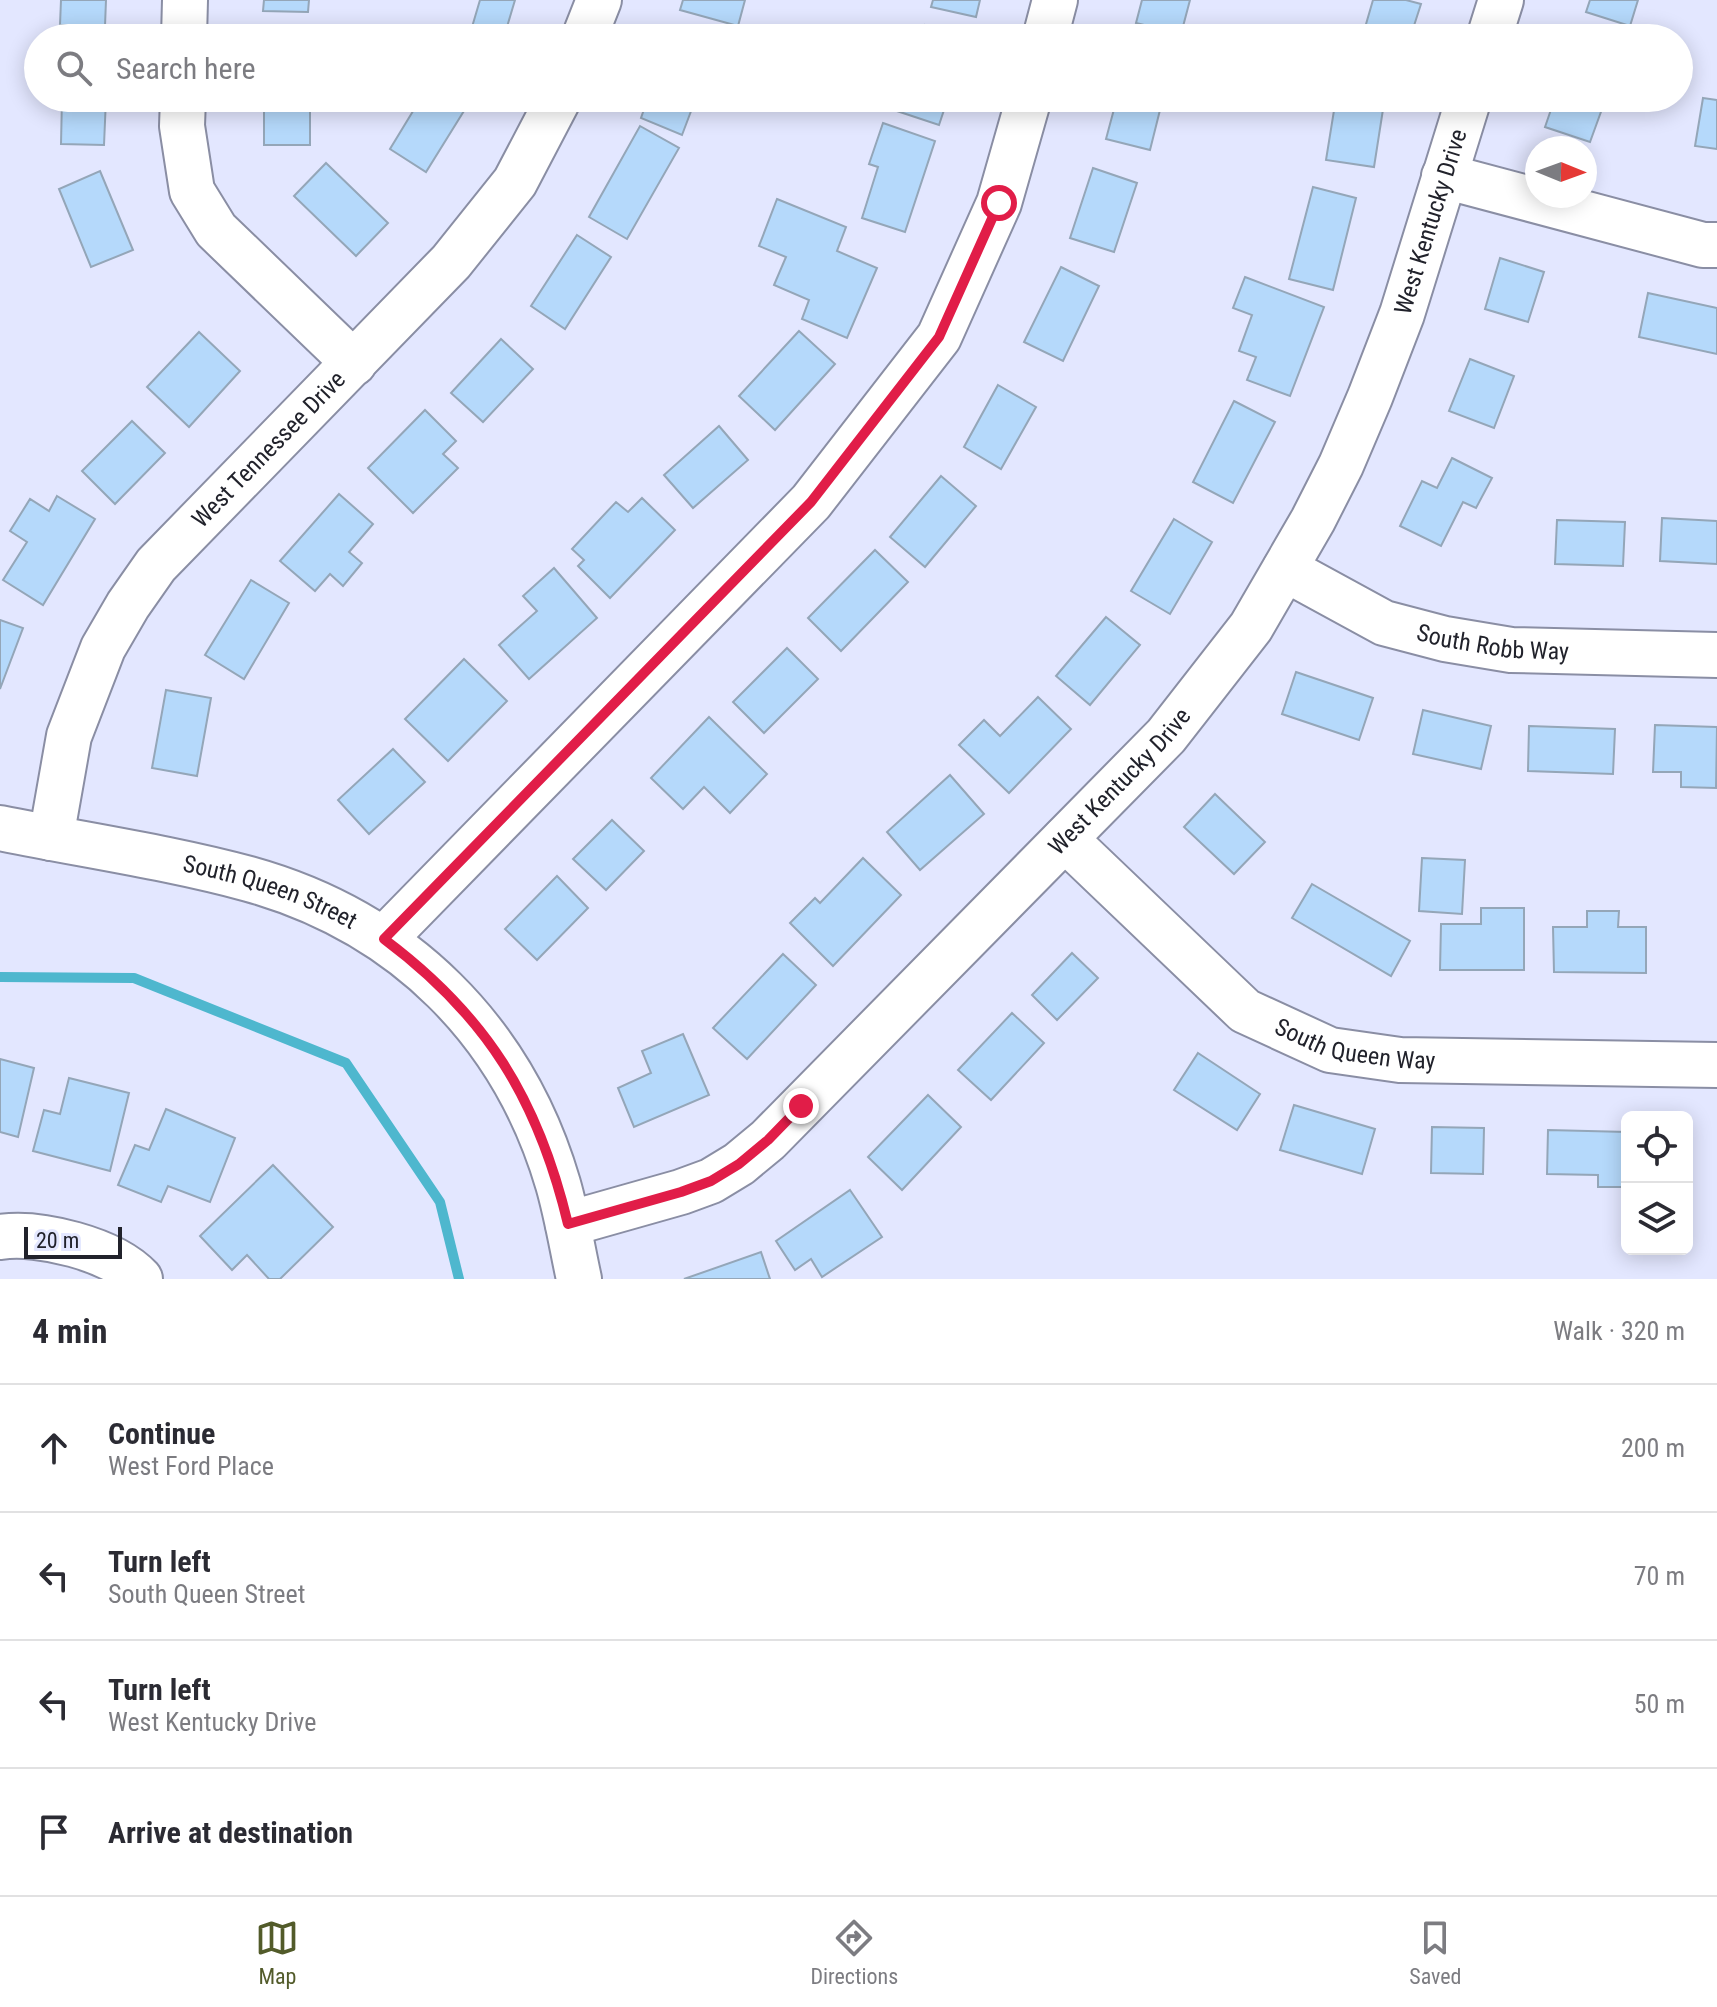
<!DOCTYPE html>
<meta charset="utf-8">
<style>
body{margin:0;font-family:"Roboto Condensed",sans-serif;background:#f2f2f3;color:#2b2b33}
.controls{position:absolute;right:24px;bottom:24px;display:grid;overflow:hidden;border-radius:12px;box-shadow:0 4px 20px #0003}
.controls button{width:72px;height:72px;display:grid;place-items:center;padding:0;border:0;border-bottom:2px solid #e1e1e2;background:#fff;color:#2b2b33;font:40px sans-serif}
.compass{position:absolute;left:1525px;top:136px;width:72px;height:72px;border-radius:50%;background:#fff;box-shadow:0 4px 20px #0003;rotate:91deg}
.scale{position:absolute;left:24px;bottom:20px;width:98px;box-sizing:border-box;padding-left:8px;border:4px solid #21222b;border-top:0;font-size:22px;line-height:28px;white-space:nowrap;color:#21222b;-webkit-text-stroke:6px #e3e7ff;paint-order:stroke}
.stop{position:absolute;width:24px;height:24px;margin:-18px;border:6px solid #e11d48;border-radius:50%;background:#fff}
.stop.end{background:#e11d48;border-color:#fff;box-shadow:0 2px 8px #0008}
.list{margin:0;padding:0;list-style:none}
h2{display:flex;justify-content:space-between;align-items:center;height:104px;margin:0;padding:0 32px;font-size:34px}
h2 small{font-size:26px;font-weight:400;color:#7c7c81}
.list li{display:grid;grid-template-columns:52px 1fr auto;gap:24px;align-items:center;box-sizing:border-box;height:128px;padding:0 32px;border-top:2px solid #e1e1e2}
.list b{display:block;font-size:30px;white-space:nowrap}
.list p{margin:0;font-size:26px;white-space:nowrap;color:#7c7c81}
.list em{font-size:26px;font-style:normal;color:#7c7c81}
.icon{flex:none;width:44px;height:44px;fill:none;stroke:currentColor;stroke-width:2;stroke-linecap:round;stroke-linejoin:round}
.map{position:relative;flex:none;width:1717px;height:1279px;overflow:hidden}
.search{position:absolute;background:#fff;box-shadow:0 4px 20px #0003;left:24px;right:24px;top:24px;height:88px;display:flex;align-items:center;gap:20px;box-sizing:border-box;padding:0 28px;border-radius:44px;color:#7c7c81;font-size:30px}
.sheet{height:616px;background:#fff}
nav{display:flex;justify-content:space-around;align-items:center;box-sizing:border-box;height:112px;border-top:2px solid #e1e1e2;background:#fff;font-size:22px;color:#7c7c81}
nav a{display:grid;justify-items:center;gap:4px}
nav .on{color:#525b2a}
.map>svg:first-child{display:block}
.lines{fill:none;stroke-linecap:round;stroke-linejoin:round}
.stream{stroke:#4eb7ce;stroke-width:10}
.building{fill:#b5d9fb;stroke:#94a6b8;stroke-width:2}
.minor-casing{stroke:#8a8ea4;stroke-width:48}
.minor{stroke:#fff;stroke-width:44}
.route{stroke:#e11d48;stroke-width:10}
.labels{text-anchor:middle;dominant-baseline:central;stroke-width:7;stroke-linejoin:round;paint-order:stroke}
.street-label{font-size:24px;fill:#21222b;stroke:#e3e7ff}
</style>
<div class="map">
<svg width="1717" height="1279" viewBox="0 0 1717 1279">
<rect width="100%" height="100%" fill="#e3e7ff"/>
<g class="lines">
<polyline class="stream" points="0,977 134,978 346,1063 440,1202 459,1279"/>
</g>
<g class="building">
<polygon points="61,0 106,0 105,26 60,25"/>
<polygon points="264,0 309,0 308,12 263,11"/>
<polygon points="480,0 515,0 504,37 472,27"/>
<polygon points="683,0 745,0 738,26 680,10"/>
<polygon points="933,0 980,0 976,17 931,7"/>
<polygon points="1142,0 1190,0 1181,34 1136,23"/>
<polygon points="1373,0 1406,0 1421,4 1410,38 1362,38"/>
<polygon points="1590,0 1638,0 1630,26 1586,12"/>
<polygon points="925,25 965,38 921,38"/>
<polygon points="675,30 695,38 672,38"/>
<polygon points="62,98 106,98 104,145 61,144"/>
<rect x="264" y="98" width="46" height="47"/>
<polygon points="421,98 472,98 426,172 390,149"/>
<polygon points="648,98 696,98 682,135 641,118"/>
<polygon points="901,98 948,98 939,125 897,111"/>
<polygon points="1117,98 1163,98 1150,150 1106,139"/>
<polygon points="1336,98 1354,98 1384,103 1374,167 1326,160"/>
<polygon points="1555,98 1606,98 1590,142 1545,127"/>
<polygon points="1703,98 1717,100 1717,149 1695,146"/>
<polygon points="883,123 935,141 905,232 862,218 878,167 869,164"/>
<polygon points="640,126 679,148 627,239 589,217"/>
<polygon points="326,163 388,223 356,256 294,196"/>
<polygon points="1093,168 1137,183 1114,252 1070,238"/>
<polygon points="100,171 133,250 91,267 59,189"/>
<polygon points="1313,187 1356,198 1333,290 1289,279"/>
<polygon points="777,199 846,227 837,251 877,268 847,338 802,319 809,300 774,285 786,257 759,246"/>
<polygon points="577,235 611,257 565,329 531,306"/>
<polygon points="1500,258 1544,272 1528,322 1485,309"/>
<polygon points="1061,267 1099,286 1063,361 1024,342"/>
<polygon points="1245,277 1324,307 1290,396 1247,380 1256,357 1239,351 1252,315 1233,308"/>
<polygon points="1648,293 1717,308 1717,354 1639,337"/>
<polygon points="799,331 835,364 775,430 739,396"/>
<polygon points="199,332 240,371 189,427 147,387"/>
<polygon points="501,339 533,369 483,422 451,393"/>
<polygon points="1470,359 1514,376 1494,428 1449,411"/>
<polygon points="998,385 1036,407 1001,469 964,447"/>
<polygon points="1234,401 1275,422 1233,503 1193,482"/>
<polygon points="425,410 456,441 443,454 458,468 413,513 368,468"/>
<polygon points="132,421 165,453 115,504 82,471"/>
<polygon points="719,426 748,460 693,508 664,475"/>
<polygon points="1452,458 1492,478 1476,508 1463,502 1441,546 1400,526 1422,481 1437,488"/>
<polygon points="941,476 976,506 925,567 890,537"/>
<polygon points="339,494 373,524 349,552 362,563 343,586 330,574 315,591 280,561"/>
<polygon points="57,496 95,519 43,605 3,580 27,542 10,531 30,499 49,511"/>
<polygon points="642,498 675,530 610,598 578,566 584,560 572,549 616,502 628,512"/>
<polygon points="1662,518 1717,521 1717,564 1660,561"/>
<polygon points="1174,519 1212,542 1170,614 1131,591"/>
<polygon points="1557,520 1625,522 1623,566 1555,564"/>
<polygon points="875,550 908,582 841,651 808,618"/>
<polygon points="554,568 597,618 529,679 499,645 537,611 523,596"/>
<polygon points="251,580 289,603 244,679 205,655"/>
<polygon points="1106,617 1140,645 1090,705 1056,676"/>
<polygon points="0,620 23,628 0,689"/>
<polygon points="787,648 818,679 764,733 733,702"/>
<polygon points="464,659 507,701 448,761 405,719"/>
<polygon points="1296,672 1373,698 1359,740 1282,714"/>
<polygon points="166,690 211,698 197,776 152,768"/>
<polygon points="1038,697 1071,729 1009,793 959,745 984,720 1000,736"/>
<polygon points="1423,710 1491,726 1481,769 1413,754"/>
<polygon points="709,717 767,774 730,813 704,787 683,809 651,778"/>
<polygon points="1655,725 1717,727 1716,788 1681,787 1681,772 1653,772"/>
<polygon points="1529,726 1615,729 1613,774 1528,771"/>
<polygon points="393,749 425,782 369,834 338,800"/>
<polygon points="950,775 984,814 920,870 887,832"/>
<polygon points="1215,794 1265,842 1234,874 1184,827"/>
<polygon points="612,820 644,851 606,890 573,859"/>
<polygon points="863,858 901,895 833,966 790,923 815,898 820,903"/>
<polygon points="1422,858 1465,860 1462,914 1419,911"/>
<polygon points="557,876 588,908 537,960 505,929"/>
<polygon points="1312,884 1410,941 1391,976 1292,918"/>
<polygon points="1481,908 1524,908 1524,970 1440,970 1441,924 1481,924"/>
<polygon points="1587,911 1619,911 1618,927 1646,927 1646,973 1554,972 1553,927 1587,927"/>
<polygon points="1072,953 1098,978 1057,1020 1032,995"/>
<polygon points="783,954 816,985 747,1059 713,1028"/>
<polygon points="1012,1013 1044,1043 991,1100 958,1070"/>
<polygon points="683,1034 709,1095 634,1127 618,1088 651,1073 642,1051"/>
<polygon points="1198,1053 1260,1094 1237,1130 1174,1090"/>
<polygon points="0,1059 34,1068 18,1137 0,1132"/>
<polygon points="69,1078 129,1093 110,1171 33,1151 44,1110 60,1114"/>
<polygon points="928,1095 961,1127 902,1190 868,1157"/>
<polygon points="1294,1105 1375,1129 1362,1174 1280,1150"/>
<polygon points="166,1109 235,1138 210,1202 168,1186 161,1202 118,1185 135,1145 149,1150"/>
<polygon points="1432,1127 1484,1128 1483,1174 1431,1173"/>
<polygon points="1548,1130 1627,1132 1627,1187 1598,1187 1598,1175 1547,1174"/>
<polygon points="273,1165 333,1227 280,1279 269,1279 247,1255 232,1270 200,1236"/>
<polygon points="850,1190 882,1237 822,1277 811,1259 795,1270 776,1241"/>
<polygon points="761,1252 770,1279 684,1279"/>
</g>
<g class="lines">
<defs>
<g id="minor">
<polyline points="184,38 185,0"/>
<polyline points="584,38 599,0"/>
<polyline points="1045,38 1055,0"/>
<polyline points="1489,38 1501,0"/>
<polyline points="183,98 182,126 192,191 216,230 354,363"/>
<polyline points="1444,176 1703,245 1717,245"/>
<path id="s1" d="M1285,569L1384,623L1445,639L1511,650L1717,655"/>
<path id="s2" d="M0,828C83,845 168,857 249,879C403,922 513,1031 558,1184C567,1215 572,1247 579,1279"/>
<path id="s3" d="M51,838L69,736L103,648L128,605L156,565L451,262L515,182L559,98"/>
<path id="s4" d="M1065,839L1245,1011L1330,1050L1400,1060L1717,1065"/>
<polyline points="384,939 811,502 939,337 999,203 1029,98"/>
<path id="s5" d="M568,1224L681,1192L711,1181L739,1164L768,1140L1166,736L1251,627L1313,520L1341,465L1370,397L1402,314L1469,98"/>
<path d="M0,1237C39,1231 112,1249 140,1279"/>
</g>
</defs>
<use href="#minor" class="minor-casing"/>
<use href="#minor" class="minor"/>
</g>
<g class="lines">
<path class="route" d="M801,1106L768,1140L739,1164L711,1181L681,1192L568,1224C538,1099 487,1016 384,939L811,502L939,337L999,203"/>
</g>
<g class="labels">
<g class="street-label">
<text stroke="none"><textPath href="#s5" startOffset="1370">West Kentucky Drive</textPath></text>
<text stroke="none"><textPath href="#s3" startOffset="458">West Tennessee Drive</textPath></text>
<text stroke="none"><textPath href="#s1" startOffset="224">South Robb Way</textPath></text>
<text stroke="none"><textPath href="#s5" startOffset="722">West Kentucky Drive</textPath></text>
<text stroke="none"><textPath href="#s2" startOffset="278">South Queen Street</textPath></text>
<text stroke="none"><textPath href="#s4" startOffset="366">South Queen Way</textPath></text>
</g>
</g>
</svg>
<div class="controls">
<button><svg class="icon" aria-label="locate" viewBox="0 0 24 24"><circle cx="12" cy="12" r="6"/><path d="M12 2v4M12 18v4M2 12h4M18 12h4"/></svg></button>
<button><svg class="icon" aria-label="layers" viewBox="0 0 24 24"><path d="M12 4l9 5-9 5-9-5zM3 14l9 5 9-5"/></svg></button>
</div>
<svg class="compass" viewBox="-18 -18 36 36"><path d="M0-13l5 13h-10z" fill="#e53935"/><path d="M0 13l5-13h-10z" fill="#7c7c81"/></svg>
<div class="scale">20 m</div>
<div class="stop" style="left:999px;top:203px"></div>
<div class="stop end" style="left:801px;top:1106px"></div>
<div class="search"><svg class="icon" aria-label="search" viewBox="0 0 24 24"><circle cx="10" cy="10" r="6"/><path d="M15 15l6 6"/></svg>Search here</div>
</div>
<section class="sheet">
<h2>4 min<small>Walk · 320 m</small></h2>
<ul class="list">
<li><svg class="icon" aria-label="ahead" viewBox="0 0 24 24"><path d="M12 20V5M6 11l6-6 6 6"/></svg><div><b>Continue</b><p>West Ford Place</p></div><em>200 m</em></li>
<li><svg class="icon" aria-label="left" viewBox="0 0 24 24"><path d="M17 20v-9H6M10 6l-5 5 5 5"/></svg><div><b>Turn left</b><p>South Queen Street</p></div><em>70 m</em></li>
<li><svg class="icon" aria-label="left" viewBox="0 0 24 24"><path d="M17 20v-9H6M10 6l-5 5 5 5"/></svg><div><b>Turn left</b><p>West Kentucky Drive</p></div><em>50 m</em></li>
<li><svg class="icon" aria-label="arrive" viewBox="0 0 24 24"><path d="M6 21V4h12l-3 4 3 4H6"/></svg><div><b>Arrive at destination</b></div></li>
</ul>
</section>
<nav>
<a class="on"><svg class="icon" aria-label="map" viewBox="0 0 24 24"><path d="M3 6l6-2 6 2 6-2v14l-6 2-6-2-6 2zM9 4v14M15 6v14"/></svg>Map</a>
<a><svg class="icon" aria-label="directions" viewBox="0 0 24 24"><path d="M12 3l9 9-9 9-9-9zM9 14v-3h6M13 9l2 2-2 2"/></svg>Directions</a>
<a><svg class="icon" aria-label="saved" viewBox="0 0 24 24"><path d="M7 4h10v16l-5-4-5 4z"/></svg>Saved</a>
</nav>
